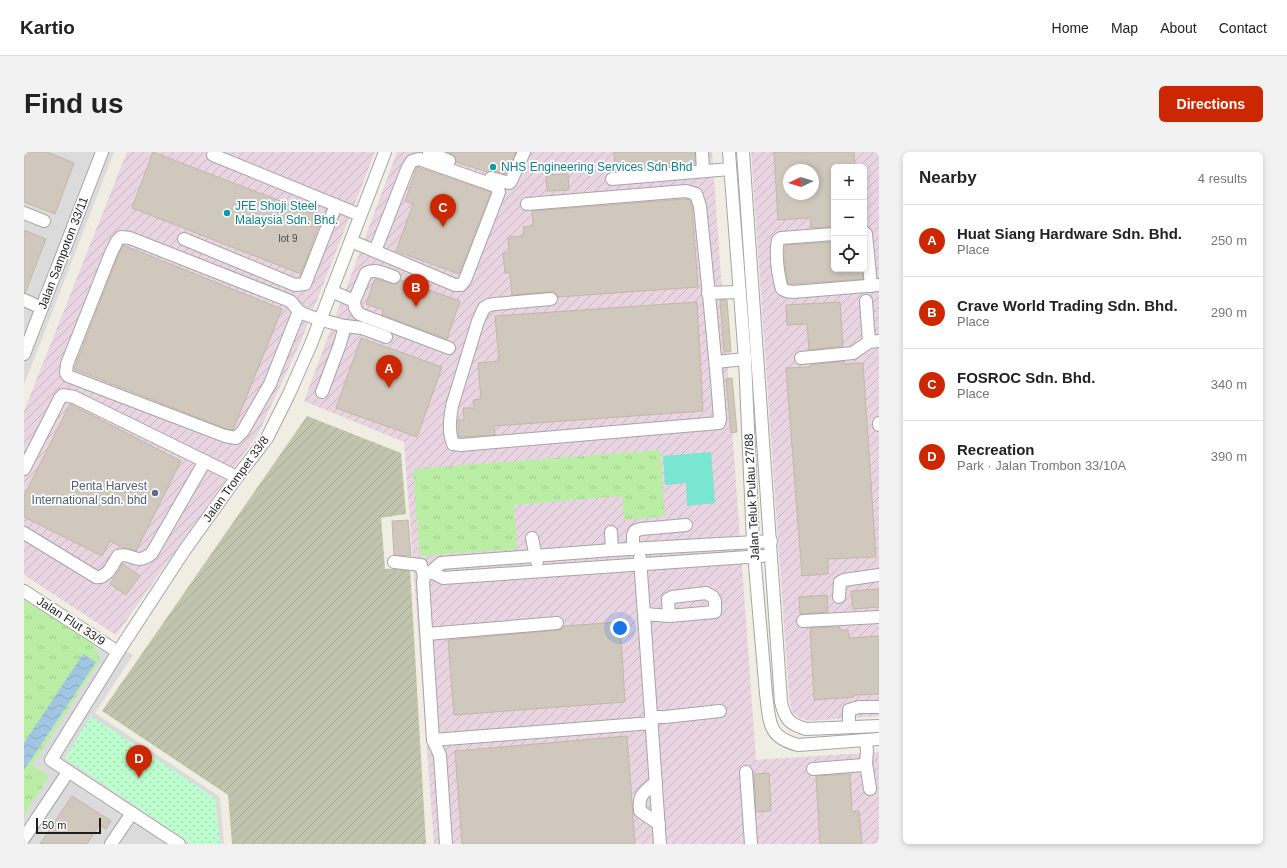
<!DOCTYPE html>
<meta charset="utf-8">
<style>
body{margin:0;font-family:Helvetica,sans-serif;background:#f2f2f2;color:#222}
.controls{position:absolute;right:12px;top:12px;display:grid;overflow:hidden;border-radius:6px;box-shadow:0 2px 6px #0003}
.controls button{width:36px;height:36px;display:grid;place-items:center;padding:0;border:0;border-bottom:1px solid #e0e0e0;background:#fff;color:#222;font:20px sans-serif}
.compass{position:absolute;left:759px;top:12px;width:36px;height:36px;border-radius:50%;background:#fff;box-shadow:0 2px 6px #0003;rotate:266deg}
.scale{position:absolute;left:12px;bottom:10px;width:65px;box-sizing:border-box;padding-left:4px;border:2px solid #1e1e1e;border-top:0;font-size:11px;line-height:14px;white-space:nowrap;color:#1e1e1e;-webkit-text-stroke:3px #fff;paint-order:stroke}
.you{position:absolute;left:596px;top:476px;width:14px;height:14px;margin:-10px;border:3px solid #fff;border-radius:50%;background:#1a73e8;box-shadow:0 0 0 6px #1a73e833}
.badge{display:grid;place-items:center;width:26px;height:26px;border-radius:50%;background:#cc2700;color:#fff;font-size:13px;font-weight:700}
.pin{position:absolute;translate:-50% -33px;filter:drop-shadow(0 1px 2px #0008)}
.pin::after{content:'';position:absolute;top:21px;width:14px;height:12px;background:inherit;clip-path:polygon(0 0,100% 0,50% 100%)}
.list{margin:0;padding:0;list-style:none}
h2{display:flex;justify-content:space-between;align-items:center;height:52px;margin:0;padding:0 16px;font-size:17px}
h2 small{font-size:13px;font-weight:400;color:#767676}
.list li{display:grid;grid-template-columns:26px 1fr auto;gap:12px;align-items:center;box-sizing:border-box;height:72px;padding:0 16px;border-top:1px solid #e0e0e0}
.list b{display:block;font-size:15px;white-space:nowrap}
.list p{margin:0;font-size:13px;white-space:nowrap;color:#767676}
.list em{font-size:13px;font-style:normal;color:#767676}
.icon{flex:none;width:22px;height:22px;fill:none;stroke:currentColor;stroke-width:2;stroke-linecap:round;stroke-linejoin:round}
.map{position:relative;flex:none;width:855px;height:692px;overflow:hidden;border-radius:6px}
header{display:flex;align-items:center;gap:24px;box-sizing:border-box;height:56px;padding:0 20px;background:#fff;border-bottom:1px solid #e0e0e0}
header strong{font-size:19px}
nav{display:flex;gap:22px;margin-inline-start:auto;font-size:14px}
.intro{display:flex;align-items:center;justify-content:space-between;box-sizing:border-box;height:96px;padding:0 24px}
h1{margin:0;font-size:28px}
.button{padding:10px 18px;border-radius:6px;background:#cc2700;color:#fff;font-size:14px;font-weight:700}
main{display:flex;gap:24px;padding:0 24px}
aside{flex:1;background:#fff;border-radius:6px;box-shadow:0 2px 6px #0003}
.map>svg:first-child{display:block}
.residential{fill:#dcdbdb}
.industrial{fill:url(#industrial-furrows);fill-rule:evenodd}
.construction{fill:url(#construction-furrows)}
.grass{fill:url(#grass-tufts)}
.park{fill:url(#park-dots)}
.pitch{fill:#7ae5d1}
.water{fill:url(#water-waves)}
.building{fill:#d0c8bc;stroke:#c3b7a4;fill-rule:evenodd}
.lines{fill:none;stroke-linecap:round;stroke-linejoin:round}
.minor-casing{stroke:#a5a5a5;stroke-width:14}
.minor{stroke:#fff;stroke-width:12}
.culture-dot{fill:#0f9aa8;stroke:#fff;stroke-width:1.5}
.service-dot{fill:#5c6f8a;stroke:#fff;stroke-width:1.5}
.labels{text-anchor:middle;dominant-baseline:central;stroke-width:3.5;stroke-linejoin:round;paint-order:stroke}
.number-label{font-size:10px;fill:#4a4846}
.culture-label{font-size:12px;fill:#0d838f;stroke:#fff;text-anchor:start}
.street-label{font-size:12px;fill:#1e1e1e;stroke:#fff}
.service-label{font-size:12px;fill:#4e5e75;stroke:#fff;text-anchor:end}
</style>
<header>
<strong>Kartio</strong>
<nav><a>Home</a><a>Map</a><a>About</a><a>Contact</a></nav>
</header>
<div class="intro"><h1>Find us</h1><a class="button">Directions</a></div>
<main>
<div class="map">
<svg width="855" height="692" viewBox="0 0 855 692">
<defs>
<pattern id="industrial-furrows" width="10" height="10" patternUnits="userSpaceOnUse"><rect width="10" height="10" fill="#e9d4e1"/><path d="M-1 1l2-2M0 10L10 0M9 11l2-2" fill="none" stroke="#c7b6c1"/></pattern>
<pattern id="construction-furrows" width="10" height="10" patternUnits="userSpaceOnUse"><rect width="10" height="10" fill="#c1c5ae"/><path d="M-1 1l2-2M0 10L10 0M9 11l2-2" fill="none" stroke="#a5a995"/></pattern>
<pattern id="grass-tufts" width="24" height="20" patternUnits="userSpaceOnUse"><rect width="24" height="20" fill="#bbeea5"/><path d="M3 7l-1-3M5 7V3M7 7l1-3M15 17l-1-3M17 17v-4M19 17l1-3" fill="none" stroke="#a0cc8e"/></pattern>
<pattern id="park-dots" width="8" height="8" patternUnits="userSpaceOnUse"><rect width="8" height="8" fill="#bcfece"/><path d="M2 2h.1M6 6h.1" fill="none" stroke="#a1d9b0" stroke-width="1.8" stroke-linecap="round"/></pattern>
<pattern id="water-waves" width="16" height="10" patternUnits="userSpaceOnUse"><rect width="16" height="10" fill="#a0c6e1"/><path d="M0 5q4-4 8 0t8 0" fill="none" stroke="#89aac1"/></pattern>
</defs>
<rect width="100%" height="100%" fill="#f0eee3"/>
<g class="residential">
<polygon points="0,0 90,0 0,233"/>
<polygon points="0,431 109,503 71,561 196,645 200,692 0,692"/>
</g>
<g class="industrial">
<polygon points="103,0 351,0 277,189 234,282 92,483 0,423 0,259"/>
<polygon points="373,0 688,0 732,608 855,600 855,692 410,692 380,290 280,249"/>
<path d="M727,0H855V564L785,569L776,566L768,560L765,545ZM810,15H840V117H810ZM765,18H789V42H765Z"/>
</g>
<polygon class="construction" points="283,264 377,301 382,362 357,366 361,417 386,416 402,692 208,692 204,643 78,559"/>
<g class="grass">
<polygon points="636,298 641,364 600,368 598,344 490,353 493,397 396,404 389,317"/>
<polygon points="0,448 69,490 76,508 8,613 25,624 0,663"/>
</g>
<polygon class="park" points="67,564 191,646 196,692 165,692 165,690 41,606"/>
<polygon class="pitch" points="687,300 691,351 663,354 662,331 641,333 639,304"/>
<polygon class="water" points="59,502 72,510 0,618 0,591"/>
<g class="building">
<polygon points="0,0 23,0 50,11 31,62 0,50"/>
<polygon points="129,0 298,65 277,122 108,56"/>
<polygon points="423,0 492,0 482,22 469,19 463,20 432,10 431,4"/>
<polygon points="590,0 671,0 671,12 633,14 633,16 591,19"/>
<path d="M750,0H830L831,15H810V75L787,76L786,66L754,68ZM765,18H789V42H765Z"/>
<polygon points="393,15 467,40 435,122 372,99 389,52 381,49"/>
<polygon points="544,22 545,38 523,39 522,23"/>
<polygon points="661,47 666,48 668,54 674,135 534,145 530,140 526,140 488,143 486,121 481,121 479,101 485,100 484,85 500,84 499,75 509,74 508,59"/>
<polygon points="0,78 22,87 1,141 0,140"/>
<polygon points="810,90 810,117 838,117 839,127 769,132 764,132 761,112 761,93"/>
<polygon points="99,93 258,157 209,278 203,277 50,217 94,104"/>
<polygon points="351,127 371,132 376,128 436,149 423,187 358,163 359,158 342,152"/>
<polygon points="696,148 703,148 707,200 700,200"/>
<polygon points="673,150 679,259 470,274 471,283 435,285 434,268 440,268 439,256 450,256 449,248 457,247 454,211 475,209 471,164"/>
<polygon points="816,150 819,194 785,198 783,172 763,173 762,153"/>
<polygon points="337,186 418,215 393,285 312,256"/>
<polygon points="820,209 820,212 839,211 852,405 804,407 804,422 778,424 762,216 786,215 786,213"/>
<polygon points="708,226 713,280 707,281 702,227"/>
<polygon points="46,252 157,309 112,399 100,396 86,389 78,404 0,365 0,344"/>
<polygon points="384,368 387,404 370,403 368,369"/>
<polygon points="99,412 116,424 102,443 86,432"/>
<polygon points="855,437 855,455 829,457 827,439"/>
<polygon points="803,443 804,460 776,462 775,445"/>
<polygon points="596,470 601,550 430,563 424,488 534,478 538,477 540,474"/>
<polygon points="816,475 816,478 824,478 825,486 855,484 855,542 830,543 830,545 790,548 786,476"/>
<polygon points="603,584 611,692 438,692 431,599"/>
<polygon points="745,621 747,659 732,660 730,622"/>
<polygon points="826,622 828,660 835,659 838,692 796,692 792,624"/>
<polygon points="48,644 87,669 82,677 75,673 63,692 16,692"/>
</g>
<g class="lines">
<defs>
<g id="minor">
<polyline points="405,0 425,9"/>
<polyline points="678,0 679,19"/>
<path d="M705,0L721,207L729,390L742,542C746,570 743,585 774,593L855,587"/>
<path d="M719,0L757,550C761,567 765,572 782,577L855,574"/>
<polyline points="189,3 336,63"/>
<polyline points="467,26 485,31 487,29 500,0"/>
<polyline points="588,27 706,17"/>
<path d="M503,52L662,39L672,42L676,54C683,125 691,196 696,267L695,271L437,293L429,292C424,279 426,267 428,254L454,169L460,156L465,153L471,152L527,147"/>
<polyline points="0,61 20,69"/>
<polyline points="840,80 842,82 847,134"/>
<path d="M810,82L757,86L754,88C751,101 754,124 758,137L762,139L769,140L855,133"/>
<polyline points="160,87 271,133 281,132 312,53"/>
<polyline points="327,89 431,133 437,133 441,128 475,40 474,36 469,33 395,7 388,9 384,15 351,99"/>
<polyline points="307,139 330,149 331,156 335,162 425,196"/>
<polyline points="684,141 715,140"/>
<polyline points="0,148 18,156"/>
<path d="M330,149L342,121C352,116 361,122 370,125"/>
<polyline points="842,149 845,190"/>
<path d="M275,159L246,232L219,279L212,286L201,284L44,224L42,221L43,212L87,101L93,89L97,85L106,86L266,149C271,153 271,156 275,159C282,165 310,171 321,174L316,192L298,240"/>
<polyline points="321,174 338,176 362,185"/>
<polyline points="0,202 78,0"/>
<polyline points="777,206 829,201 845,190 855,189"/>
<polyline points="692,210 721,207"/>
<polyline points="855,271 855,273"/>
<polyline points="0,317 36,246 39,243 50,245 213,325"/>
<polyline points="587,380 588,398"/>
<path d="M0,381L72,425C83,427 89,412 94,404C108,399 111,415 128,401L181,309"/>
<polyline points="508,386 513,410"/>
<polyline points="609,396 609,383 611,379 617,377 662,373"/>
<polyline points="616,406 636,692"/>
<polyline points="370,410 397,413 400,424"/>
<polyline points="407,420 419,426 738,404"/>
<polyline points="0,439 94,500"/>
<polyline points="815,445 816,430 820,428 855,423"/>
<polyline points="621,462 645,464 691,460 691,449 689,445 682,441 648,445 644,447 645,464"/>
<polyline points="779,469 855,465"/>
<polyline points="403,482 533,471"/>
<polyline points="628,565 641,565 696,559"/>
<polyline points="825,574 825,558 835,555 855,555"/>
<polyline points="409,588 628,571"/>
<polyline points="842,611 846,637"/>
<polyline points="789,617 839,613 842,611 843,599 842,588"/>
<polyline points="722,620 727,692"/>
<path d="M632,630C620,641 614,642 616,659L635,672"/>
<polyline points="0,686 44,620"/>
<polyline points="87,692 108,661"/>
<polyline points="155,692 27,608 94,500 160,399 213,325 243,286 265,242 287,192 361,0"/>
<polyline points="422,692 416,603 409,588 399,430 400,424 407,420 417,411 588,398 747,389"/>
</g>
</defs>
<use href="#minor" class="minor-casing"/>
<use href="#minor" class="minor"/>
</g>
<g class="culture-dot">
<circle cx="469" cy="15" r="4"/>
<circle cx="203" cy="61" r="4"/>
</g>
<circle class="service-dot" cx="131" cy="341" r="4"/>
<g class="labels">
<g class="number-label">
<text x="264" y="86">lot 9</text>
</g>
<g class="culture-label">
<text x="477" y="15">NHS Engineering Services Sdn Bhd</text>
<text x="211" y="54">JFE Shoji Steel<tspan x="211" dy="14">Malaysia Sdn. Bhd.</tspan></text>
</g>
<g class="street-label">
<text transform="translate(39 101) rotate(-69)">Jalan Sampoton 33/11</text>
<text transform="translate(212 327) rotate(-54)">Jalan Trompet 33/8</text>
<text transform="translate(728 345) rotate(-93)">Jalan Teluk Pulau 27/88</text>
<text transform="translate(47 469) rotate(33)">Jalan Flut 33/9</text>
</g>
<g class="service-label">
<text x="123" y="334">Penta Harvest<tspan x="123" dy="14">International sdn. bhd</tspan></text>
</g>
</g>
</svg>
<div class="controls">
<button>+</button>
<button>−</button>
<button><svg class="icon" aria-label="locate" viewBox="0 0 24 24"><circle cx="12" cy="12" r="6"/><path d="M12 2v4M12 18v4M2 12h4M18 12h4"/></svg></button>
</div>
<svg class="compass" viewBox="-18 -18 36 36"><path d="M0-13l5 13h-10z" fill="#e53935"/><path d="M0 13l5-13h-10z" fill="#767676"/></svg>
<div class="scale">50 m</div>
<div class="you"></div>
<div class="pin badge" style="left:365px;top:236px">A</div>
<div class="pin badge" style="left:392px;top:155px">B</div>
<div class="pin badge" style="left:419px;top:75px">C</div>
<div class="pin badge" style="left:115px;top:626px">D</div>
</div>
<aside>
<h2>Nearby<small>4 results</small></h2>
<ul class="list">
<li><span class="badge">A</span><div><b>Huat Siang Hardware Sdn. Bhd.</b><p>Place</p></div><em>250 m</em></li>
<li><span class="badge">B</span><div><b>Crave World Trading Sdn. Bhd.</b><p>Place</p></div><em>290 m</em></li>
<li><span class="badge">C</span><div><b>FOSROC Sdn. Bhd.</b><p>Place</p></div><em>340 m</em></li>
<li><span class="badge">D</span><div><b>Recreation</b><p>Park · Jalan Trombon 33/10A</p></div><em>390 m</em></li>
</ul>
</aside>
</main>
